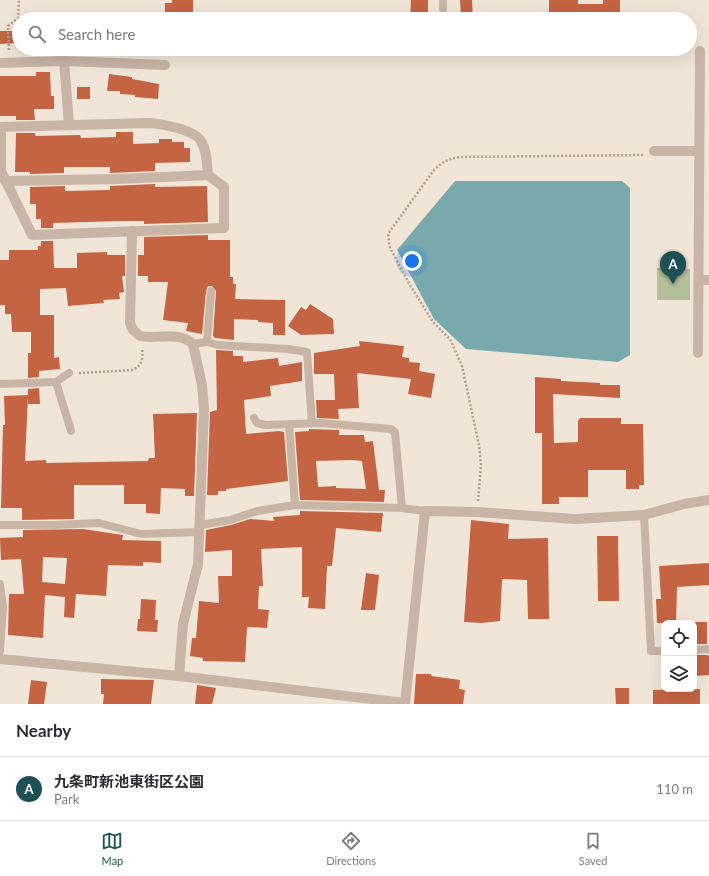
<!DOCTYPE html>
<meta charset="utf-8">
<style>
body{margin:0;font-family:Lato,"Noto Sans JP",sans-serif;background:#f2f2f3;color:#2b2b33}
.controls{position:absolute;right:12px;bottom:12px;display:grid;overflow:hidden;border-radius:8px;box-shadow:0 4px 16px #0002}
.controls button{width:36px;height:36px;display:grid;place-items:center;padding:0;border:0;border-bottom:1px solid #e1e1e2;background:#fff;color:#2b2b33;font:20px sans-serif}
.you{position:absolute;left:412px;top:261px;width:14px;height:14px;margin:-10px;border:3px solid #fff;border-radius:50%;background:#1a73e8;box-shadow:0 0 0 6px #1a73e833}
.badge{display:grid;place-items:center;width:26px;height:26px;border-radius:50%;background:#1c5054;color:#fff;font-size:13px;font-weight:700}
.pin{position:absolute;translate:-50% -33px;filter:drop-shadow(0 1px 2px #0008)}
.pin::after{content:'';position:absolute;top:21px;width:14px;height:12px;background:inherit;clip-path:polygon(0 0,100% 0,50% 100%)}
.list{margin:0;padding:0;list-style:none}
h2{display:flex;justify-content:space-between;align-items:center;height:52px;margin:0;padding:0 16px;font-size:17px}
h2 small{font-size:13px;font-weight:400;color:#7c7c81}
.list li{display:grid;grid-template-columns:26px 1fr auto;gap:12px;align-items:center;box-sizing:border-box;height:64px;padding:0 16px;border-top:1px solid #e1e1e2}
.list b{display:block;font-size:15px;white-space:nowrap}
.list p{margin:0;font-size:13px;white-space:nowrap;color:#7c7c81}
.list em{font-size:13px;font-style:normal;color:#7c7c81}
.icon{flex:none;width:22px;height:22px;fill:none;stroke:currentColor;stroke-width:2;stroke-linecap:round;stroke-linejoin:round}
.map{position:relative;flex:none;width:709px;height:704px;overflow:hidden}
.search{position:absolute;background:#fff;box-shadow:0 4px 16px #0002;left:12px;right:12px;top:12px;height:44px;display:flex;align-items:center;gap:10px;box-sizing:border-box;padding:0 14px;border-radius:22px;color:#7c7c81;font-size:15px}
.sheet{height:116px;background:#fff}
nav{display:flex;justify-content:space-around;align-items:center;box-sizing:border-box;height:56px;border-top:1px solid #e1e1e2;background:#fff;font-size:11px;color:#7c7c81}
nav a{display:grid;justify-items:center;gap:2px}
nav .on{color:#1c5054}
.map>svg:first-child{display:block}
.green{fill:#b2bf99}
.water{fill:#78aaad}
.building{fill:#c46443;fill-rule:evenodd}
.lines{fill:none;stroke-linecap:round;stroke-linejoin:round}
.path{stroke:#b49f8f;stroke-width:2.5;stroke-dasharray:2 2;stroke-linecap:butt}
.service{stroke:#c8b5a5;stroke-width:8}
.minor{stroke:#c8b5a5;stroke-width:10}
</style>
<div class="map">
<svg width="709" height="704" viewBox="0 0 709 704">
<rect width="100%" height="100%" fill="#f1e5d8"/>
<polygon class="green" points="657,268 690,269 690,300 657,300"/>
<polygon class="water" points="455,181 622,181 630,188 630,355 618,362 466,349 434,319 397,250"/>
<g class="building">
<polygon points="172,0 193,0 193,18 165,18 165,3 172,3"/>
<polygon points="411,0 428,0 428,19 410,19"/>
<polygon points="460,0 472,0 473,19 461,19"/>
<polygon points="549,0 578,0 578,4 603,4 603,0 620,0 620,19 549,18"/>
<polygon points="0,31 19,31 19,43 0,44"/>
<polygon points="36,72 50,72 51,96 54,96 54,109 34,109 35,120 16,120 16,116 0,116 0,76 36,76"/>
<polygon points="109,74 132,77 132,79 159,84 158,99 135,97 135,95 120,94 120,91 107,91"/>
<rect x="77" y="87" width="13" height="12"/>
<polygon points="116,132 133,132 133,144 159,143 159,139 172,139 172,142 184,142 184,148 190,148 190,162 155,163 155,171 110,173 110,167 64,167 64,173 30,174 30,172 15,172 16,133 35,133 35,136 80,135 81,138 116,137"/>
<polygon points="155,184 155,187 207,186 208,222 144,224 144,221 121,221 53,223 53,228 41,228 41,219 36,219 36,204 30,204 30,187 65,186 65,191 110,190 110,186"/>
<polygon points="208,235 208,240 230,240 230,277 233,277 233,284 236,284 235,299 285,300 285,335 273,335 273,323 258,322 258,320 234,319 234,340 215,338 213,336 216,291 212,286 208,286 206,291 202,334 186,331 188,323 163,320 168,282 148,282 148,276 138,276 138,255 144,255 144,237"/>
<polygon points="41,241 53,241 54,268 77,268 77,253 107,252 107,255 125,255 125,276 122,276 124,292 119,293 120,299 103,300 104,303 68,306 66,288 40,289 40,315 54,315 54,358 59,357 60,369 39,371 39,377 28,378 28,353 31,353 31,332 12,332 11,314 5,314 5,305 0,305 0,260 9,260 9,250 38,250 38,246 41,246"/>
<polygon points="310,304 333,319 334,334 301,335 288,326 301,307 306,310"/>
<polygon points="359,341 404,346 402,357 409,358 409,362 420,363 419,371 435,374 431,398 408,394 411,379 357,373 359,408 338,409 339,419 317,418 316,400 335,400 334,374 314,374 314,353 360,346"/>
<polygon points="216,350 233,351 233,356 243,356 243,362 278,358 279,366 302,362 302,381 270,386 271,396 244,400 246,434 279,431 284,432 288,481 226,489 226,491 218,491 218,495 207,495 210,412 217,410"/>
<polygon points="535,377 561,379 561,381 600,383 600,385 620,385 620,398 553,394 554,443 578,442 578,421 580,418 621,418 621,424 643,424 644,485 639,485 639,489 626,489 626,470 588,470 588,497 559,497 559,504 542,504 542,433 535,433"/>
<polygon points="39,388 40,404 28,404 28,389"/>
<polygon points="28,395 25,461 46,460 46,463 148,461 149,458 155,458 153,414 197,413 194,496 185,496 185,489 161,488 160,514 146,513 146,504 124,504 124,485 74,485 74,519 22,520 22,508 1,508 3,425 5,425 4,396"/>
<path d="M309,429L339,430V435H364L365,442L373,441L379,490H385L384,502L300,500L295,432L309,431ZM352,460L362,461L366,489L336,488V486L318,487L316,461Z"/>
<polygon points="300,511 383,513 381,532 336,528 332,566 327,566 325,609 308,608 309,597 302,597 302,547 261,549 263,586 259,586 258,609 269,610 267,628 247,627 245,662 203,661 203,658 190,656 192,638 196,638 199,601 219,603 218,576 232,576 232,550 205,552 206,530 231,525 250,519 274,521 273,517 300,515"/>
<polygon points="471,520 509,524 508,539 548,538 549,619 528,619 527,580 502,579 500,621 482,623 464,622"/>
<path d="M83,529L123,535L122,540L161,541V563L143,562V566L108,565L106,596L76,594L74,618L64,617L65,597L45,595L43,638L8,635L9,594H24L21,559L1,560L0,538L23,537V530ZM43,557L67,558L65,584L42,582Z"/>
<polygon points="597,536 618,536 619,601 598,601"/>
<polygon points="709,563 709,585 677,587 676,623 657,623 656,599 661,599 659,566"/>
<polygon points="366,573 379,575 375,610 361,610"/>
<polygon points="141,599 156,600 155,620 158,620 157,632 137,631 138,619 140,619"/>
<rect x="694" y="622" width="13" height="22"/>
<polygon points="694,655 707,655 709,656 709,675 694,676"/>
<polygon points="416,674 431,674 431,676 460,680 459,689 465,690 463,704 414,704"/>
<polygon points="101,679 154,680 151,704 103,704 104,694 101,694"/>
<polygon points="31,680 47,682 44,704 28,704"/>
<polygon points="197,685 216,688 212,704 195,704"/>
<polygon points="615,688 629,688 629,704 616,704"/>
<polygon points="700,689 700,704 653,704 653,690"/>
</g>
<g class="lines">
<g class="path">
<polyline points="9,50 8,26 18,18 19,0"/>
<path d="M79,373L133,370C143,364 143,359 142,348"/>
<path d="M478,501L481,465L479,445L462,366L450,339L433,322L410,285L390,248L388,234L434,170C442,162 448,159 459,157L643,155"/>
</g>
<g class="service">
<polyline points="443,0 443,9"/>
<polyline points="207,342 218,345 288,349 307,352 312,423"/>
<polyline points="193,344 207,342 211,291"/>
<polyline points="56,382 71,431"/>
<polyline points="0,384 56,382 69,373"/>
<polyline points="254,418 257,423 265,425 321,423 391,429 395,432 402,508"/>
<polyline points="289,424 295,505"/>
<polyline points="644,515 651,651 664,651"/>
<polyline points="0,525 53,525 99,523 141,534 200,532"/>
<polyline points="200,525 230,520 257,511 295,505 402,508 425,511"/>
<polyline points="0,584 3,607 0,651"/>
<polyline points="694,650 709,649"/>
</g>
<g class="minor">
<polyline points="64,61 69,125"/>
<polyline points="0,63 64,61 165,65"/>
<path d="M0,127L150,123C163,124 195,130 201,141C207,151 207,164 208,175L224,187V228L32,235L1,171V127"/>
<polyline points="654,151 699,151"/>
<polyline points="5,181 119,179 208,175"/>
<path d="M132,231L130,323L133,330L140,336C157,340 178,330 193,344L202,385L204,409L198,564L183,624L179,676"/>
<polyline points="699,280 709,280"/>
<polyline points="698,353 700,51"/>
<polyline points="0,659 179,676 405,703"/>
<polyline points="405,704 425,511 477,512 575,519 644,515 684,504 709,500"/>
</g>
</g>
</svg>
<div class="controls">
<button><svg class="icon" aria-label="locate" viewBox="0 0 24 24"><circle cx="12" cy="12" r="6"/><path d="M12 2v4M12 18v4M2 12h4M18 12h4"/></svg></button>
<button><svg class="icon" aria-label="layers" viewBox="0 0 24 24"><path d="M12 4l9 5-9 5-9-5zM3 14l9 5 9-5"/></svg></button>
</div>
<div class="you"></div>
<div class="pin badge" style="left:673px;top:284px">A</div>
<div class="search"><svg class="icon" aria-label="search" viewBox="0 0 24 24"><circle cx="10" cy="10" r="6"/><path d="M15 15l6 6"/></svg>Search here</div>
</div>
<section class="sheet">
<h2>Nearby<small></small></h2>
<ul class="list">
<li><span class="badge">A</span><div><b>九条町新池東街区公園</b><p>Park</p></div><em>110 m</em></li>
</ul>
</section>
<nav>
<a class="on"><svg class="icon" aria-label="map" viewBox="0 0 24 24"><path d="M3 6l6-2 6 2 6-2v14l-6 2-6-2-6 2zM9 4v14M15 6v14"/></svg>Map</a>
<a><svg class="icon" aria-label="directions" viewBox="0 0 24 24"><path d="M12 3l9 9-9 9-9-9zM9 14v-3h6M13 9l2 2-2 2"/></svg>Directions</a>
<a><svg class="icon" aria-label="saved" viewBox="0 0 24 24"><path d="M7 4h10v16l-5-4-5 4z"/></svg>Saved</a>
</nav>
